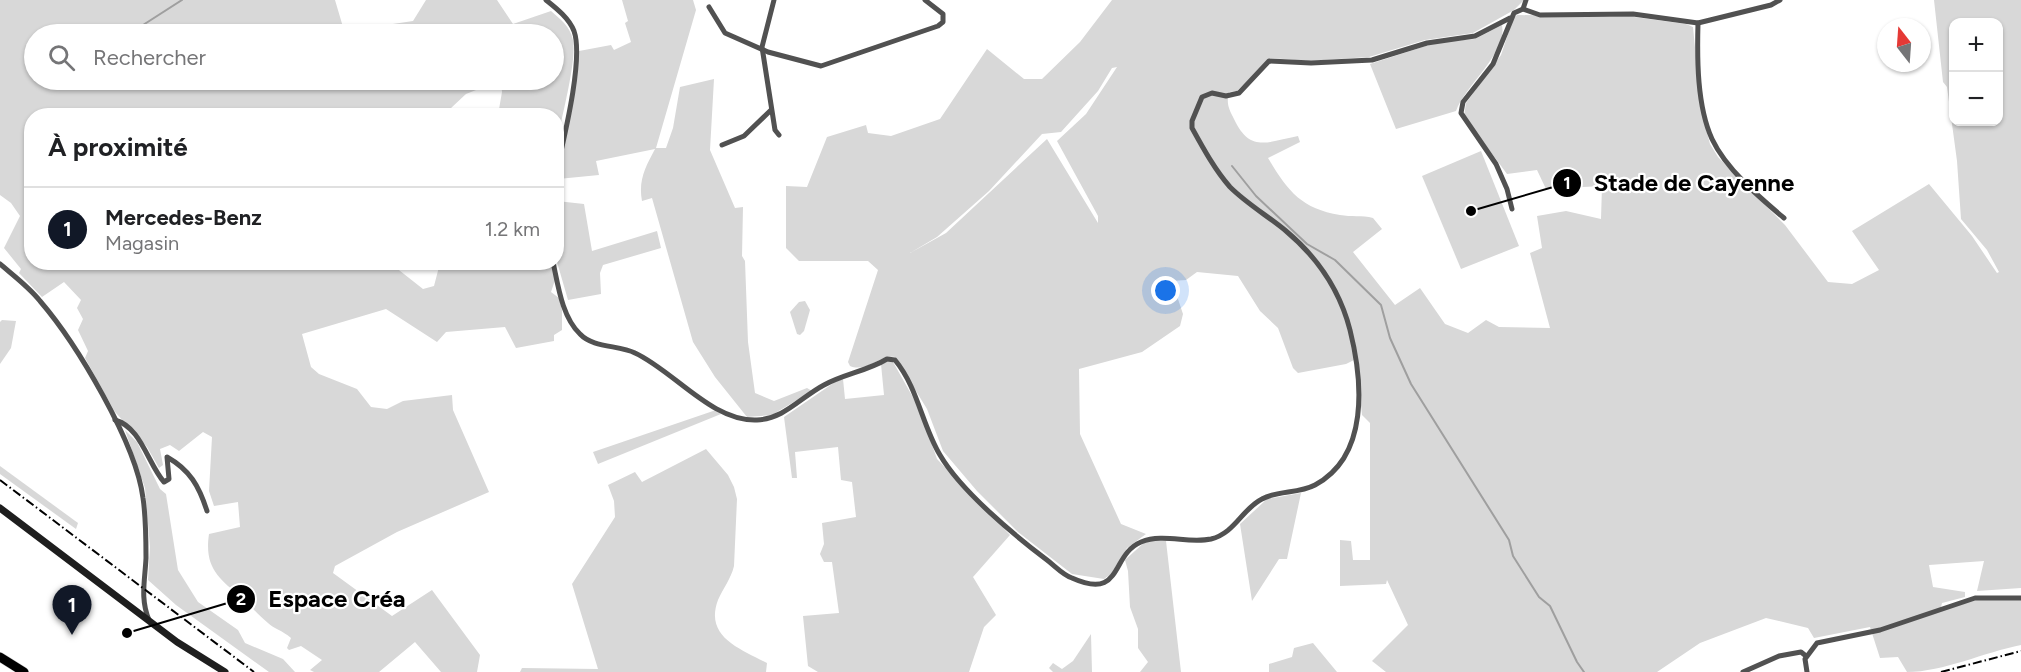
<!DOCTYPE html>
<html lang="fr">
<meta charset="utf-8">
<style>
body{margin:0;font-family:Figtree,sans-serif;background:#f6f6f6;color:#202124}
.controls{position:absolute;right:18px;top:18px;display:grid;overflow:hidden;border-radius:12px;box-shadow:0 2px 4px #0004}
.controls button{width:54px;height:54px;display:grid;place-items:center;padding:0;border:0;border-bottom:2px solid #e0e0e0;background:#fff;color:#202124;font:30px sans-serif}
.compass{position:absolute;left:1877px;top:18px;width:54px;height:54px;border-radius:50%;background:#fff;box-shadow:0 2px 4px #0004;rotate:343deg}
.you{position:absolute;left:1166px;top:291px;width:21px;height:21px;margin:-15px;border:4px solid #fff;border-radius:50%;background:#1a73e8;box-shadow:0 0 0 9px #1a73e833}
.badge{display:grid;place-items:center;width:39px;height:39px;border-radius:50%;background:#111827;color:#fff;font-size:20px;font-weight:700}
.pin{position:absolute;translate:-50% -50px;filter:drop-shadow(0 2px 3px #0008)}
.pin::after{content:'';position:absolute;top:32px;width:21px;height:18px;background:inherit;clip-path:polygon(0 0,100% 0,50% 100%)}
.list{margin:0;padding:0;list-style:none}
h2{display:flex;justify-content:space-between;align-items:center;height:78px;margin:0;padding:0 24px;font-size:26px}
h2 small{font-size:20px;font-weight:400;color:#757577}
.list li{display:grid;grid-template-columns:39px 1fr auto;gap:18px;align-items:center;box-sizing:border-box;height:84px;padding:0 24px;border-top:2px solid #e0e0e0}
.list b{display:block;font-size:22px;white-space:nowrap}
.list p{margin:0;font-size:20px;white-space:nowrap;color:#757577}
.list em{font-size:20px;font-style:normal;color:#757577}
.icon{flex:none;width:33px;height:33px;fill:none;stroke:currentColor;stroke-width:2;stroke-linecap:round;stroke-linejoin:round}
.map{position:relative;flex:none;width:2021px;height:672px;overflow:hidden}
.search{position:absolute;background:#fff;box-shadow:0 2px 4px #0004;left:24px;top:24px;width:540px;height:66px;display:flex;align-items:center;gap:15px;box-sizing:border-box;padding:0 21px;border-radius:33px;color:#757577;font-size:22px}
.panel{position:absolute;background:#fff;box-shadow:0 2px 4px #0004;left:24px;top:108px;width:540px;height:162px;border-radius:24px}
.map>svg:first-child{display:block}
.green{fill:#d8d8d8;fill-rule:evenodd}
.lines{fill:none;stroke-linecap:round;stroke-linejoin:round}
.stream{stroke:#9f9f9f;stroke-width:2}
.motorway-casing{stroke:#dbdbdb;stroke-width:10}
.minor{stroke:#515151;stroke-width:5}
.secondary{stroke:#1e1e1e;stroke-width:7}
.motorway{stroke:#000;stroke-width:9}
.rail{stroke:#000;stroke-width:2;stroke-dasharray:9 3 1.5 3;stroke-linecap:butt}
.leader{fill:none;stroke:#000;stroke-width:2}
.callout-dot{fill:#000;stroke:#fff;stroke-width:2}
.mark-label{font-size:18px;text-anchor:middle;font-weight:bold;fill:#fff}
.callout-label{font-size:24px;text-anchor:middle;font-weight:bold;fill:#000;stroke:#fff;stroke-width:4.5;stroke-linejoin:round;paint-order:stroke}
</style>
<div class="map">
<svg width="2021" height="672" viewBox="0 0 2021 672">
<rect width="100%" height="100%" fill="#fff"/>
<g class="green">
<path d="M0,0H335L343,27L357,34H34V80H554V34H363L386,25L413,21L426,0H497L513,24L551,11C560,19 570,26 573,40C577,62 561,118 557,143L556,116L498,115L502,92L501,80L466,94L451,108L437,109L429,115L32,116V262L390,263L423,289L434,286L440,263H551L555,280L551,292L559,298L562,310V330L554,335V341L516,348L505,327L446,332L437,342L386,309L302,334L311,367L319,374L357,389L371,407L387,409L403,401L452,395L453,410L489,492L397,532L335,566L333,573L392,616L432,590L480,655L477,672H441L415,642L379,672H314L310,670L322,660L301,646L289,650L287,648L291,638C282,630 274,629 268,623C258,615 250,605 241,597C219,578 204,568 209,534L240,527L238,502L214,506L209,491L212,437L203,432L179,451L170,445L160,449L163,465L159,468L147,447L115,412L85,358L88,351L78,330L83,319L77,308L81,300L64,282L42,297L19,273L21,269L4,248L20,216L11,203L0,195Z"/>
<path d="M622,0H693L696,10L656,148H666L673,128L680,87L714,79L710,150L735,208L743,207L742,256L745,261L748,342L755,393L774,401L807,388L812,391L772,415L747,417L715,377L693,342L652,198L642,201C638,180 646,166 655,149L596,161L599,175L558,179L579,51L611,45L614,50L631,42L625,23L628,21Z"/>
<path d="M1112,0H1524L1514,10L1473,33L1425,40L1369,57L1308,61L1271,58L1237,91L1229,92C1226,104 1229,109 1234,119C1250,153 1267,142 1298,136L1300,142L1268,158C1287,190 1301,209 1340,215C1351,217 1362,215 1373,218L1382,229L1353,252L1395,305L1420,288L1445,324L1468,333L1486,320L1499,327L1550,328L1530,253L1542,248L1537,216L1566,211L1601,219L1602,186L1546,189L1537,170L1507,174L1464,116L1466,103L1501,55L1513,19L1517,15L1634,17L1686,24L1693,27L1701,110L1710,144L1718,157L1785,225L1828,282L1852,284L1879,270L1852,231L1929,184L1972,236L1997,273L1999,272L1987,250L1961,219L1957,161L1947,87L1943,82L1934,0H2021V588L1977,591L1984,561L1929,565L1933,587L1965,592V597L1942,603L1940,611L1974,599L2021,600V645C1985,652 1943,672 1907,672L1898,657L1880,658L1870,627L1814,638L1808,628L1766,618L1700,643L1657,672H1386L1372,661L1408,625L1387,580L1386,584L1340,586V540L1351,541L1353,560H1370V423L1362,415L1356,359L1346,364L1298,373L1293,368L1278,328L1260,311L1238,276L1197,272L1186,280L1172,281L1183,314L1180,326L1142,352L1079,369L1080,434L1121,524L1146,534L1127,548L1111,574L1104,579L1072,574L1018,532L977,491L943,451L927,409L895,357C880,354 866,373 850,366L848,362L878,270L868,261H799L786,248V186L807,187L827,137L866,125L868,133L891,136L940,119L987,49L1024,79H1042L1080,42ZM1954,22H1998V122H1954ZM1117,67L1086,114L1057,141L1098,216V223L1047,139L946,233L910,253L937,237L989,191L1042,134L1061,132L1098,91L1112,68Z"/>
<path d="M1502,25C1508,52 1464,87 1456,111L1396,129L1370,64L1438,42L1475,39Z"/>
<polygon points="1481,151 1519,246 1461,269 1422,176"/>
<polygon points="557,201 584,204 592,251 657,231 661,248 603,265 600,273 601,294 568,300 557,262"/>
<polygon points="805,301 810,310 804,331 800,335 797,334 790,312 799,302"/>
<polygon points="2,320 16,321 11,348 0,364 0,322"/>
<polygon points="890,361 893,362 919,408 937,459 1010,535 973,577 996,615 984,627 969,672 818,672 808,666 803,616 839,613 832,562 824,562 820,554 824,544 822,523 856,517 852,482 841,480 838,447 795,452 797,478 792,478 784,417 835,382 843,379 845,399 884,395 881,364"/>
<polygon points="716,410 721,414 598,464 593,452"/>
<polygon points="125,430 137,442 160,489 166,494 178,570 198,602 238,630 245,643 283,659 295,672 269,672 176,605 148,580 150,547 145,488"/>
<path d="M706,449L728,475L734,487L737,499L734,566C731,579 723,588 718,600C704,637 741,649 767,663L766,672H520L522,668L598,669L572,584L615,517L614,501L608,485L635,472L642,482Z"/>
<polygon points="0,466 78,523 76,529 0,474"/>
<polygon points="1301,493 1287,559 1279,559 1252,601 1240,524 1267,499"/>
<polygon points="1146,541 1166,541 1181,672 1140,672 1148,662 1138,648 1138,629 1130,607 1128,571 1125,560"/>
<polygon points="1091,634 1092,672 1053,672 1049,668 1053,663 1062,669 1073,661"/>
<polygon points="1313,643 1337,672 1269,672 1269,664 1292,657 1294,648"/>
</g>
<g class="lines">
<g class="stream">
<polyline points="129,34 182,0"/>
<polyline points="1232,166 1256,196 1307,244 1335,260 1381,305 1390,338 1411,384 1509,540 1513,556 1539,597 1550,606 1577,662 1584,672"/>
</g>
<defs>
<polyline id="motorway" points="0,657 24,672"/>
</defs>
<use href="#motorway" class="motorway-casing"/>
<g class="minor">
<path d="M546,0C556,8 569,18 574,31C584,59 563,142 556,173"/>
<polyline points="774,0 762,47 775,130 779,135"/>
<polyline points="709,7 725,33 768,52 821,66 938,26 943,22 943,14 925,0"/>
<polyline points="1523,9 1526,0"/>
<path d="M1698,23C1697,59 1697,106 1712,139C1726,169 1759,197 1784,218"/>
<polyline points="722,145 744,136 771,110"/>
<polyline points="1512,209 1507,189 1496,164 1461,113 1463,102 1493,64 1514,13 1523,9 1540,15 1633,14 1698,23 1771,5 1780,0"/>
<path d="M553,262C558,285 562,317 580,334C593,348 619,345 635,353C674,371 712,422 757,420C784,419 801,397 824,385C844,374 867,371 887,359L895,360C918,388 922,425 940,455C961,491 1014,535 1047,560C1055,566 1063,575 1072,578C1123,601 1110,555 1141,542C1164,533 1188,544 1211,539C1235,533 1242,509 1262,499C1278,490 1298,494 1315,485C1369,456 1363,382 1350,330C1340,291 1317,257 1286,231C1268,216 1247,204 1230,187C1215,170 1203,148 1192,128V121L1202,97L1212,93L1226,96L1239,93L1269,61L1311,63L1372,60L1427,43L1475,36L1510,18"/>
<path d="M0,264C14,276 29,287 40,301C77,344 136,443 143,498C146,518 146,538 146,558C145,580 140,599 149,620"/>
<path d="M115,420C141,427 148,464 164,482L169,479L167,457C190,470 199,486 207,511"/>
<polyline points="1743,672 1779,656 1801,652 1806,656"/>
<polyline points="1807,672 1805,659 1817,643 1880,630 1975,598 2021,598"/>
</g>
<polyline class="secondary" points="0,508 177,642 225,672"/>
<use href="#motorway" class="motorway"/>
<g class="rail">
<polyline points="0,480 254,672"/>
<polyline points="1941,672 2021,651"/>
</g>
</g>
<path class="leader" d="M1471 211L1567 183M127 633L241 599"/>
<g class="callout-dot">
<circle cx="1471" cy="211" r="6"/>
<circle cx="127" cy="633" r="6"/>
<circle cx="1567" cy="183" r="15"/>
<circle cx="241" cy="599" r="15"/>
</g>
<g class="mark-label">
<text x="1567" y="189">1</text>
<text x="241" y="605">2</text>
</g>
<g class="callout-label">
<text x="1694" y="191">Stade de Cayenne</text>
<text x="337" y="607">Espace Créa</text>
</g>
</svg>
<div class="controls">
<button>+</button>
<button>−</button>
</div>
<svg class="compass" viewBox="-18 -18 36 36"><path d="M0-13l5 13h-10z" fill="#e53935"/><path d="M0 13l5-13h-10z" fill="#757577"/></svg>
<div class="you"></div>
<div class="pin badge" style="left:72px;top:635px">1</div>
<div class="search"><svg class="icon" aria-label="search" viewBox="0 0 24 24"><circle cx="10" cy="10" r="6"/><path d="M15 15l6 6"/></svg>Rechercher</div>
<section class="panel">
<h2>À proximité<small></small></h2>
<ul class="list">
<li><span class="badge">1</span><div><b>Mercedes-Benz</b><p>Magasin</p></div><em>1.2 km</em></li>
</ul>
</section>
</div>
